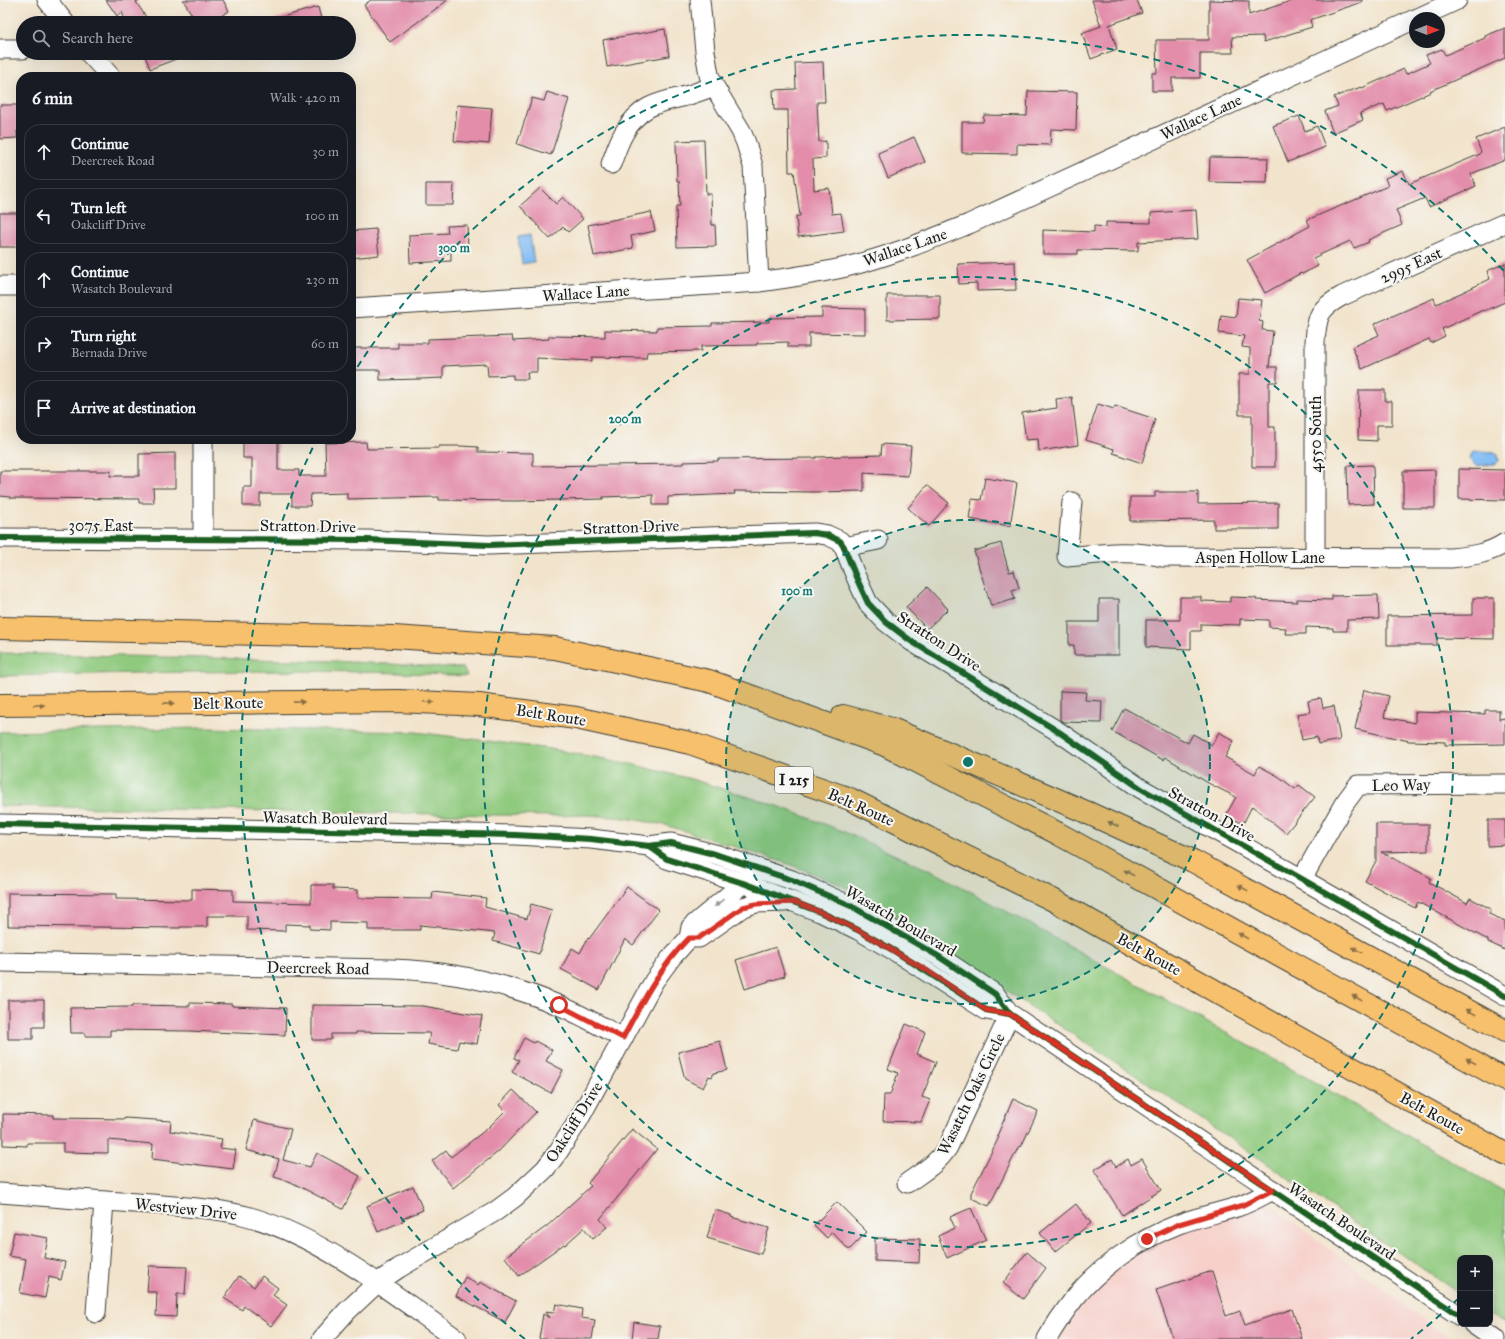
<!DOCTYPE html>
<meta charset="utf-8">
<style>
body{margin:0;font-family:"IM FELL Great Primer",serif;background:#20242c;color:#f1f3f6}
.controls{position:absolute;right:12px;bottom:12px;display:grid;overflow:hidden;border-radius:8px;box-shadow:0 4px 16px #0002}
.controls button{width:36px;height:36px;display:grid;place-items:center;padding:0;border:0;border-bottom:1px solid #363941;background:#171b24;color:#f1f3f6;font:20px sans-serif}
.compass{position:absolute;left:1409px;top:12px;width:36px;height:36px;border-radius:50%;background:#171b24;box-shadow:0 4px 16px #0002;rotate:90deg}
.stop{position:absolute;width:12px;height:12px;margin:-9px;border:3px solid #d93025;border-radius:50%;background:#fff}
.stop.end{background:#d93025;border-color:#fff;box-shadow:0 1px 4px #0008}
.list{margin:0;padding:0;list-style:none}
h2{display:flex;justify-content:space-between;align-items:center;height:52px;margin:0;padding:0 16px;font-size:17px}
h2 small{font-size:13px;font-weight:400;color:#9ea1a6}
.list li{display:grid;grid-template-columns:26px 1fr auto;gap:12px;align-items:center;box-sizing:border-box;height:56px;margin:0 8px 8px;padding:0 8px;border:1px solid #363941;border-radius:16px}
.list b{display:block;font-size:15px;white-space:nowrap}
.list p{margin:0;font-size:13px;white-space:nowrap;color:#9ea1a6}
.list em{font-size:13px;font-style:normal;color:#9ea1a6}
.icon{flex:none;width:22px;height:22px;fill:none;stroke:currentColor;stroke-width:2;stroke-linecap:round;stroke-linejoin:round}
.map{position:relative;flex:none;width:1505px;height:1339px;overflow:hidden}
.search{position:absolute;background:#171b24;box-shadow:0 4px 16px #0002;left:16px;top:16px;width:340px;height:44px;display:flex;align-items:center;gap:10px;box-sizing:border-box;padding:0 14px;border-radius:22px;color:#9ea1a6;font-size:15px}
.panel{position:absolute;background:#171b24;box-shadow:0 4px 16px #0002;left:16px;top:72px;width:340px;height:372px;border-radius:16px}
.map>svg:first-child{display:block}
.built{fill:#f7d0ca}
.green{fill:#90ca7f;stroke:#56734e}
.water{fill:#82bdf4;stroke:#4f6c88}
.building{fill:#e38daa}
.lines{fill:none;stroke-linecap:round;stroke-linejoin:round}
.minor-casing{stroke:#3c3a36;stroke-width:21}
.highway-casing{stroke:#3c3a36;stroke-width:24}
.minor{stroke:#fff;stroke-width:19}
.highway{stroke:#f7c06c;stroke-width:22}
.cycleway-casing{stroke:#f6f6f2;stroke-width:8}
.cycleway{stroke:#1b5e20;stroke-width:6}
.oneway{fill:#8a6e44}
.oneway2{fill:#999}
.route{stroke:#d93025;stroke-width:5}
.ring{fill:none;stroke:#0f766e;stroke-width:2;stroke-dasharray:7 5}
.labels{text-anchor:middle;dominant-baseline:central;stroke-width:4;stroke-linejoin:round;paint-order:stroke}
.shield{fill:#f6f6f2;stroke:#5d5d5c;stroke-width:1}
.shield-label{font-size:15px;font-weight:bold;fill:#1c1c1c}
.street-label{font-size:16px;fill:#1c1c1c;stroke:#f6f6f2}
.centre{fill:#0f766e;stroke:#f6f6f2;stroke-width:2}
.ring-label{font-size:12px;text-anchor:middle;font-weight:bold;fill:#0f766e;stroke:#f6f6f2;stroke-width:4;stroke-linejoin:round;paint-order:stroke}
</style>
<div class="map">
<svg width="1505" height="1339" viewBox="0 0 1505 1339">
<rect width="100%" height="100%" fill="#f6f6f2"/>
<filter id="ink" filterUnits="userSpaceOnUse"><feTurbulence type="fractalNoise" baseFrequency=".025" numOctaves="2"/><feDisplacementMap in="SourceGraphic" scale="8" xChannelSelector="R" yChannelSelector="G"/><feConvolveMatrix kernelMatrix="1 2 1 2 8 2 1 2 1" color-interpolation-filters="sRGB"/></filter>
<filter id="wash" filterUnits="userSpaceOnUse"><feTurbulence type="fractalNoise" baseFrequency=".012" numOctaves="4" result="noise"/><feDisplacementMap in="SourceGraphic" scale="16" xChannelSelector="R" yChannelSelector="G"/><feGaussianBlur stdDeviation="0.9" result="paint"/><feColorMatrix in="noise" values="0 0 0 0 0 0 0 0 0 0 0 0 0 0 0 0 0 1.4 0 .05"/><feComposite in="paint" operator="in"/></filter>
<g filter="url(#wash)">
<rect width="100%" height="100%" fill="#f2e4cc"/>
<polygon class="built" points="1249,1189 1450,1339 1046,1339 1124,1244"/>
<g class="green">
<path d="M0,653L332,661L463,668L467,676C311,667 156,673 0,676Z"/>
<polygon points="202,728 416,732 551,749 627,763 691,779 778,806 840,830 940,875 975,894 1302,1075 1505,1192 1505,1323 1490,1314 1490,1258 1460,1258 1460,1294 1173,1100 961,961 881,906 835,882 786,863 665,825 625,818 588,815 551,816 0,806 0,732"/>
</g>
<g class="water">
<polygon points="530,235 534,262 522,264 518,237"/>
<polygon points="1476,451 1495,452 1498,455 1499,461 1495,464 1476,466 1470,460 1472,452"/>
</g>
<g id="blocks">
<g class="building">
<polygon points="106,0 139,0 136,2 150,23 126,23 122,12 117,16"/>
<polygon points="183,0 223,0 229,11 210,23 197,23"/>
<polygon points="371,0 448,0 390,42 364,5"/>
<polygon points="1092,0 1137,0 1142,13 1109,25 1117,49 1091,59 1082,33 1101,26"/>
<polygon points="1209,0 1249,1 1249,15 1294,0 1362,0 1362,2 1310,20 1312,27 1264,42 1263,36 1232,37 1233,53 1200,53 1200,78 1172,78 1172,91 1152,91 1152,73 1157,73 1156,40 1209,40"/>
<polygon points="318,7 322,23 276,23 275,19"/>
<polygon points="1505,28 1505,58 1430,91 1431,92 1387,111 1384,104 1360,113 1363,120 1333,133 1325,111 1338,106 1334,97 1361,87 1362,88 1404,69 1406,74 1430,63 1426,55 1442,49 1445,55 1485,38 1485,36"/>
<polygon points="665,29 669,56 607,67 603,40"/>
<polygon points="144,53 189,53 189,54 150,69"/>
<polygon points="823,62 825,102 817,102 819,142 826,141 826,158 813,159 814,190 829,188 832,214 841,213 844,231 798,237 796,216 800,216 794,172 789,172 788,110 774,110 773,90 796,89 795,63"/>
<polygon points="1028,91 1077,92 1076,130 1051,129 1050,145 1017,144 1017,154 962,153 962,122 983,122 984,115 1027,116"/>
<polygon points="547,92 569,99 551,155 517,144 532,98 544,101"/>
<polygon points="0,105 21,105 21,131 17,131 17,138 0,139"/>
<polygon points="457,105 492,108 489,144 454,141"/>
<polygon points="1299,116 1305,131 1317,126 1325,147 1288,162 1273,126"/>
<polygon points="1505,127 1505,160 1471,174 1476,186 1429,207 1425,198 1396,210 1402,225 1368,240 1369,242 1354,248 1350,241 1313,258 1318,266 1302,274 1301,273 1265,293 1247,260 1310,226 1307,220 1388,186 1385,178 1403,171 1409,184 1478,155 1481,152 1476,139"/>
<polygon points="914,137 925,162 888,178 878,153"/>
<polygon points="704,140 706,194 711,194 712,225 715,225 716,246 677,247 676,206 680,206 679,181 677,181 676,141"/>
<polygon points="1210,157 1268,158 1267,183 1209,182"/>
<polygon points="426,184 454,184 453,205 426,205"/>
<polygon points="540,188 556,204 563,197 583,219 568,232 563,227 550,239 520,206"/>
<polygon points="1196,210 1198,239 1138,242 1138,251 1078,250 1078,254 1043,254 1043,230 1094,232 1094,226 1106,227 1106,222 1151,223 1151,213"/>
<polygon points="651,212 655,231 631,236 633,248 594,256 588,225"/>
<rect x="0" y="213" width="21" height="34"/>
<polygon points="467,225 468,250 451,250 451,261 410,263 409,235 448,233 447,226"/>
<polygon points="376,229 379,255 351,258 351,231"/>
<polygon points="1015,262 1016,290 977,291 977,283 959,284 958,264"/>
<polygon points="1505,263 1505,302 1484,311 1483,310 1442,329 1445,336 1431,343 1429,339 1362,369 1352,347 1379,335 1374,324 1434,298 1436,304 1463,292 1490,279 1487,271"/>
<polygon points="887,295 940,295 940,319 887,320"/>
<polygon points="1238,298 1262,300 1259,321 1263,322 1262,330 1273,331 1269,367 1277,367 1277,382 1269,382 1269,427 1275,427 1275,467 1252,467 1252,415 1239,415 1239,374 1250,374 1250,348 1242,347 1244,336 1219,333 1221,315 1236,317"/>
<polygon points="822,308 865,309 865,334 809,333 809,347 788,347 788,342 757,343 757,345 701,346 701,351 647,352 646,358 592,357 592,361 537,358 537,372 527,372 528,379 513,379 513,375 488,376 487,364 443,366 443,378 421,379 380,380 380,370 351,370 351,348 398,348 398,343 428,343 428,339 512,336 513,341 549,339 549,336 605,337 605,330 657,331 657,327 712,326 712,323 769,322 769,318 822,317"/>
<polygon points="1359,390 1385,390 1385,401 1392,401 1392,425 1377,425 1377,441 1358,440"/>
<polygon points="1072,397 1078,445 1039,451 1038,439 1026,440 1022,413 1057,408 1056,399"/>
<polygon points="1098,404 1114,409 1115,406 1155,419 1142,463 1113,453 1114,449 1086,440"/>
<polygon points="243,439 278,439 278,470 299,470 299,476 326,476 325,443 366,442 367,449 439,448 439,446 460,446 478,447 478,452 533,453 533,466 683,464 683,462 718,461 718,459 816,458 816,457 881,455 882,444 911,446 908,476 864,473 864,491 812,492 734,491 735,494 668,497 668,505 653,505 653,495 603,497 603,499 515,501 439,500 439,497 347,499 347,493 311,494 310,506 292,506 292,494 260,494 260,506 243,506 243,487 252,487 252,458 243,458"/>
<polygon points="175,453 175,488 153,488 154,503 139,503 139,499 10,498 10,497 0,496 0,471 111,471 110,476 139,476 139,454"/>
<polygon points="1373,465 1374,504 1348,505 1347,466"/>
<polygon points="1459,469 1505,470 1505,500 1459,499"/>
<polygon points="1435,470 1435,508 1403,508 1403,471"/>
<polygon points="985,478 1017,483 1010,526 969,519 972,499 981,500"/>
<polygon points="927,485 949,503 929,526 908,508"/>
<polygon points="1155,492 1198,492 1198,504 1278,503 1278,529 1214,529 1214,520 1130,521 1130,497 1155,497"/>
<polygon points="1001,543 1009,572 1014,571 1019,588 1012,590 1015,599 991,606 974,551"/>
<polygon points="927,587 948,609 927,629 906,607"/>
<polygon points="1378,595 1379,619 1347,620 1347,631 1333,631 1333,628 1306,627 1306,634 1285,634 1286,628 1269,627 1269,620 1240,619 1240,625 1201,624 1201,631 1191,631 1191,649 1146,647 1146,620 1180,620 1180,597 1201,597 1201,601 1230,602 1230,597 1256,598 1256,600 1297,602 1297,599 1332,600 1332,596"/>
<polygon points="1473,598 1494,598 1494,639 1437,638 1437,645 1387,645 1387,616 1473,615"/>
<polygon points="1099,599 1119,599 1119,655 1074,655 1074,645 1069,645 1069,622 1099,622"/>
<polygon points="1364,690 1389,696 1384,717 1415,723 1415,712 1485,714 1485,710 1499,710 1499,719 1505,718 1505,744 1445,745 1445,742 1409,741 1355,729"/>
<polygon points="1060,691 1086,692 1085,700 1102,701 1101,723 1064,722 1060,720"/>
<polygon points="1321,698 1323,708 1334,706 1340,740 1318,744 1317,737 1302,740 1297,714 1310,712 1308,701"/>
<polygon points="1124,708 1188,743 1193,734 1212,745 1219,732 1234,741 1225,757 1255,774 1259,766 1278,776 1295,789 1299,785 1315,797 1286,833 1252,806 1243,824 1226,815 1236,797 1210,784 1165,757 1163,760 1112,731"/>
<polygon points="1488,820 1505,820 1505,845 1488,846"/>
<polygon points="1376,824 1428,824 1428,851 1381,852 1431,878 1429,882 1467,903 1470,898 1491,909 1489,914 1505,921 1505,950 1488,942 1488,940 1418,902 1415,908 1365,881 1376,861"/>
<polygon points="311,885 333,885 333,889 358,890 358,898 432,899 433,892 486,898 485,907 527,919 531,904 552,910 539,954 493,941 495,933 420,925 420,930 368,930 368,923 330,922 330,930 310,929 310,925 285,924 285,931 247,930 247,916 207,916 207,927 180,927 180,928 8,926 8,893 116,894 116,899 192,900 192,889 233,890 233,901 311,903"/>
<polygon points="627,887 659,910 633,945 625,939 599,990 561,969 572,948 580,953 588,938 589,939"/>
<polygon points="776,947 785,976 745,989 736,960"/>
<polygon points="8,1000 44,1000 44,1027 33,1027 33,1039 8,1039"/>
<polygon points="190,1003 232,1004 232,1006 286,1008 285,1035 189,1031 110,1030 110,1036 85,1036 85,1033 71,1033 70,1008 132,1007 132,1005 190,1006"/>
<polygon points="312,1005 423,1006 482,1016 477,1044 459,1041 457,1049 428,1044 430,1033 356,1032 356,1034 331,1034 331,1040 312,1040"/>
<polygon points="906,1024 925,1032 917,1054 936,1062 922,1097 930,1100 921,1122 883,1121 884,1095 890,1095 898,1073 888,1069"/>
<polygon points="524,1038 534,1043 535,1041 552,1050 546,1061 563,1070 551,1093 512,1072 519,1060 514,1058"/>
<polygon points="720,1041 727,1070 714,1073 712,1077 709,1076 703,1088 685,1079 678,1052"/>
<polygon points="513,1090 536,1112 499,1151 453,1188 432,1161 446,1150 451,1157 488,1128 505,1111 499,1105"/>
<polygon points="1013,1099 1038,1111 1021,1147 1019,1146 989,1206 971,1198 971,1193 999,1137 997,1136"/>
<polygon points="3,1114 53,1115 53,1118 125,1119 125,1118 171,1121 170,1131 222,1139 220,1148 236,1150 233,1169 152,1159 153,1144 108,1140 108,1153 63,1152 63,1143 27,1143 27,1146 3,1145"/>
<polygon points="254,1120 291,1129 283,1160 310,1167 317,1153 360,1176 343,1209 291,1182 274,1177 279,1159 246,1150"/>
<polygon points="632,1129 657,1149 600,1219 607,1227 593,1239 584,1228 565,1245 564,1244 519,1276 505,1257 547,1226 591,1186 588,1183"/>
<polygon points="1112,1159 1116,1167 1128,1159 1131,1165 1142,1159 1161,1190 1122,1215 1094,1170"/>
<polygon points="413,1186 423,1210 402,1219 403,1221 378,1232 367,1206"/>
<polygon points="837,1202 867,1232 849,1250 832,1232 827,1238 814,1225"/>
<polygon points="1076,1204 1091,1223 1055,1252 1040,1233"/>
<polygon points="971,1208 986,1240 947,1258 938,1236 955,1228 950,1217"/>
<polygon points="715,1210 731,1215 731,1217 769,1228 761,1254 707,1238"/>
<polygon points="14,1232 48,1238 44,1258 65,1262 61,1280 49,1277 45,1298 20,1293 26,1259 9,1256"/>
<polygon points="875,1238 920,1239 919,1263 875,1261"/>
<polygon points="1027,1252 1046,1268 1023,1299 1003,1283"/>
<polygon points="149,1266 187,1267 185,1294 177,1294 176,1317 156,1316 157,1292 147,1292"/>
<polygon points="1212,1271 1226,1316 1240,1311 1245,1325 1292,1309 1302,1339 1173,1339 1156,1290"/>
<polygon points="239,1276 254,1287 262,1276 278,1288 273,1295 287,1305 271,1326 244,1306 242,1310 224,1298"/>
<polygon points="465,1277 478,1285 480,1282 516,1301 505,1322 456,1296"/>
<polygon points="556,1304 582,1309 581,1318 595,1320 592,1339 539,1339 543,1314 549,1318 545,1312 554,1313"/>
<polygon points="634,1322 660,1326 658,1339 632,1339"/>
</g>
</g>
</g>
<g filter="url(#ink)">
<use href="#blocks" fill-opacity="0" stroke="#3c3a36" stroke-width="1"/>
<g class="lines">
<defs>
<g id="minor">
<polyline points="47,0 65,23"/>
<polyline points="700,0 705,51 709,75 714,86 741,131 746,143 753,166 759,282"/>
<polyline points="1418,18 1457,0"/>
<polyline points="0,49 23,49"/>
<polyline points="89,53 111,77"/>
<path d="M611,164C615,154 618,143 624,133C639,107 655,103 682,97C693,94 703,90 714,86"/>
<polyline points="0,286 21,286"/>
<path d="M351,308L759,282C788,278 817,274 846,267C888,257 929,240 969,224L1415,19"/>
<path d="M1072,502L1067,557C1099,554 1132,549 1163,557L1451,558C1470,556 1489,554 1505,543"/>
<polyline points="0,538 367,540 489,545 814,533 827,535 840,541 844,547 856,577 868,603 886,622 911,641 1059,732 1140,788 1302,879 1505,996"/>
<polyline points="203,538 203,439"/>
<polyline points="844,547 878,540"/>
<path d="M1315,556V342C1317,316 1318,309 1342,296L1505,223"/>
<polyline points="0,824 515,835 591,839 649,846 671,843 718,855 792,880 851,906 938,956 995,994 1010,1014 1460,1316"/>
<polyline points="649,846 667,859 743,883 820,912 858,930 893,950 986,1010 1010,1014"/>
<polyline points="1302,879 1344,804 1358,785 1505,784"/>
<polyline points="689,938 699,938 743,907 756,903 785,902"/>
<path d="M0,962L392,969C450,971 504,982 558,1005C580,1014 602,1027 623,1038"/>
<path d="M907,1183C924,1171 937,1164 948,1147L1010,1014"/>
<path d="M0,1193C50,1197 101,1201 151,1204C184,1207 218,1208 250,1217C324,1238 394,1295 457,1339"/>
<polyline points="96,1313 104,1201"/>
<polyline points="1473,1324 1495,1339"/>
<polyline points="322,1339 346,1312 377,1283 399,1268 496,1211 515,1197 545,1169 558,1152 578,1121 654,981 671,958 689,938 691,927 760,869"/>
<path d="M1047,1339C1055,1325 1064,1312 1074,1299C1100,1266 1140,1239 1179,1224C1198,1217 1218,1213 1237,1207C1250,1203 1261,1196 1273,1190"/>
</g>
<g id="highway">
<polyline points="0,628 394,637 555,648 709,681 885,745 1057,833 1505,1080"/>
<polyline points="0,705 399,701 479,705 576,718 690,743 850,799 1055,901 1505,1154"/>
<polyline points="843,716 892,729 1086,812 1193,861 1505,1031"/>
</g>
</defs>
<use href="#minor" class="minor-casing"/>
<use href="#highway" class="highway-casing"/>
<use href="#minor" class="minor"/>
<use href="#highway" class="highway"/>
<defs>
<g id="cycleway">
<polyline points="0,538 367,540 489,545 814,533 827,535 840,541 844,547 856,577 868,603 886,622 911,641 1059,732 1140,788 1302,879 1505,996"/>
<polyline points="0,824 515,835 591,839 649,846 671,843 718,855 792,880 851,906 938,956 995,994 1010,1014 1460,1316"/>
<polyline points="649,846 667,859 743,883 820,912 858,930 893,950 986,1010 1010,1014"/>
</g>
</defs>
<use href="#cycleway" class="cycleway-casing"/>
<use href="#cycleway" class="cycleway"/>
</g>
<defs><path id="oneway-solid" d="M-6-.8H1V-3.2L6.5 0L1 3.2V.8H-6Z"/></defs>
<g class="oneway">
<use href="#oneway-solid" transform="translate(299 702) rotate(-1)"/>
<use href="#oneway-solid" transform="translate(429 702) rotate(3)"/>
<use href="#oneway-solid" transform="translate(169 703) rotate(-1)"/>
<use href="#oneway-solid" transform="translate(39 705) rotate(-1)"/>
<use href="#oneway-solid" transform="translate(1113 824) rotate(-155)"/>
<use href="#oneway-solid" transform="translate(1129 873) rotate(-151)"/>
<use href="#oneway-solid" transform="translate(1243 888) rotate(-151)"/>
<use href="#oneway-solid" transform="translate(1243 936) rotate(-151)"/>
<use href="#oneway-solid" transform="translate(1357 950) rotate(-151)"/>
<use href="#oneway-solid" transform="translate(1357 998) rotate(-151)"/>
<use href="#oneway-solid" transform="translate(1471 1012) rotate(-151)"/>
<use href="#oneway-solid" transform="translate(1471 1061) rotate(-151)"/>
</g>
<use class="oneway2" href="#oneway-solid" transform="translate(719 903) rotate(140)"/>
</g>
<g class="lines" filter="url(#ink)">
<path class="route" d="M559,1005L623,1038C642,1002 660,967 689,938H699L743,907L756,904L795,902L820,912L858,930L928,971L986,1010L1010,1014L1273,1190L1243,1205L1179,1224L1147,1239"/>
</g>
<circle cx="968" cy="762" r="242" fill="#0f766e" fill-opacity=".12"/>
<g class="ring">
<circle cx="968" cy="762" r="242"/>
<circle cx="968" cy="762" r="485"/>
<path d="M1459 1298A727 727 0 0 1 1411 1339M525 1339A727 727 0 0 1 315 443M351 377A727 727 0 0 1 1504 271"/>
</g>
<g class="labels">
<rect class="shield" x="775" y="767" width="38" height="26" rx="3"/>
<g class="shield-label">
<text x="794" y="780">I 215</text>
</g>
<g class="street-label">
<text transform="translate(1201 117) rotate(-25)">Wallace Lane</text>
<text transform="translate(905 247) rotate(-19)">Wallace Lane</text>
<text transform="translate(1411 265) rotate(-24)">2995 East</text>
<text transform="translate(586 293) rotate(-4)">Wallace Lane</text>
<text transform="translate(1315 434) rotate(-90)">4550 South</text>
<text x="101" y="525">3075 East</text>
<text transform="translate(308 526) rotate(1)">Stratton Drive</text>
<text transform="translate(631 527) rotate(-2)">Stratton Drive</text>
<text x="1260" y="557">Aspen Hollow Lane</text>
<text transform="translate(939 641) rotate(33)">Stratton Drive</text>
<text transform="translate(228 703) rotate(-1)">Belt Route</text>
<text transform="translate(551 715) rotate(9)">Belt Route</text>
<text transform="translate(1401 785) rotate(-1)">Leo Way</text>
<text transform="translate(861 807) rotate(24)">Belt Route</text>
<text transform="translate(1212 814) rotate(29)">Stratton Drive</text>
<text transform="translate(325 818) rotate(1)">Wasatch Boulevard</text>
<text transform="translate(901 921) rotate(30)">Wasatch Boulevard</text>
<text transform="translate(1149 954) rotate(29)">Belt Route</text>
<text transform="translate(318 968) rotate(1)">Deercreek Road</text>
<text transform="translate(971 1094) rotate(-64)">Wasatch Oaks Circle</text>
<text transform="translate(1432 1113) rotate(29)">Belt Route</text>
<text transform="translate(574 1122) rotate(-58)">Oakcliff Drive</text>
<text transform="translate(186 1209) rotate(6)">Westview Drive</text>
<text transform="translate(1342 1221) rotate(34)">Wasatch Boulevard</text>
</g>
</g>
<circle cx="968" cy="762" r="6" class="centre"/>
<g class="ring-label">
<text x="454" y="252">300 m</text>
<text x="625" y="423">200 m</text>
<text x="797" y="595">100 m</text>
</g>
</svg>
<div class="controls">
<button>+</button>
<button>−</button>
</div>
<svg class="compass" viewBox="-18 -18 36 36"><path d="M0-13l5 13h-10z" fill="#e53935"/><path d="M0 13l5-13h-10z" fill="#9ea1a6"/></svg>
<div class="stop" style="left:559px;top:1005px"></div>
<div class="stop end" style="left:1147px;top:1239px"></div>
<div class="search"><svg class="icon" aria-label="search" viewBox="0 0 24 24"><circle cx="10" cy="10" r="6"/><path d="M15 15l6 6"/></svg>Search here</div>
<section class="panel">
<h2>6 min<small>Walk · 420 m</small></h2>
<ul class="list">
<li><svg class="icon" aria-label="ahead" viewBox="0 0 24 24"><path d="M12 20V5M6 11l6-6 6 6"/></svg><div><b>Continue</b><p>Deercreek Road</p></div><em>30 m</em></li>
<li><svg class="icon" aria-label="left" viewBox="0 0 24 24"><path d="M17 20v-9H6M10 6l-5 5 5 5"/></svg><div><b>Turn left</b><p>Oakcliff Drive</p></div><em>100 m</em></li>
<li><svg class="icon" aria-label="ahead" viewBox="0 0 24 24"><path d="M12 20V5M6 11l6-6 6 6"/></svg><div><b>Continue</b><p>Wasatch Boulevard</p></div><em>230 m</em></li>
<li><svg class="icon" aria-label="right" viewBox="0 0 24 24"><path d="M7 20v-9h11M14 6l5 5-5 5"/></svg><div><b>Turn right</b><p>Bernada Drive</p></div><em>60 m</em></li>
<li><svg class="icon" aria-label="arrive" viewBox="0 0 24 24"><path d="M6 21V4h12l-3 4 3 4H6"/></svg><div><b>Arrive at destination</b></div></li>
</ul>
</section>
</div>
